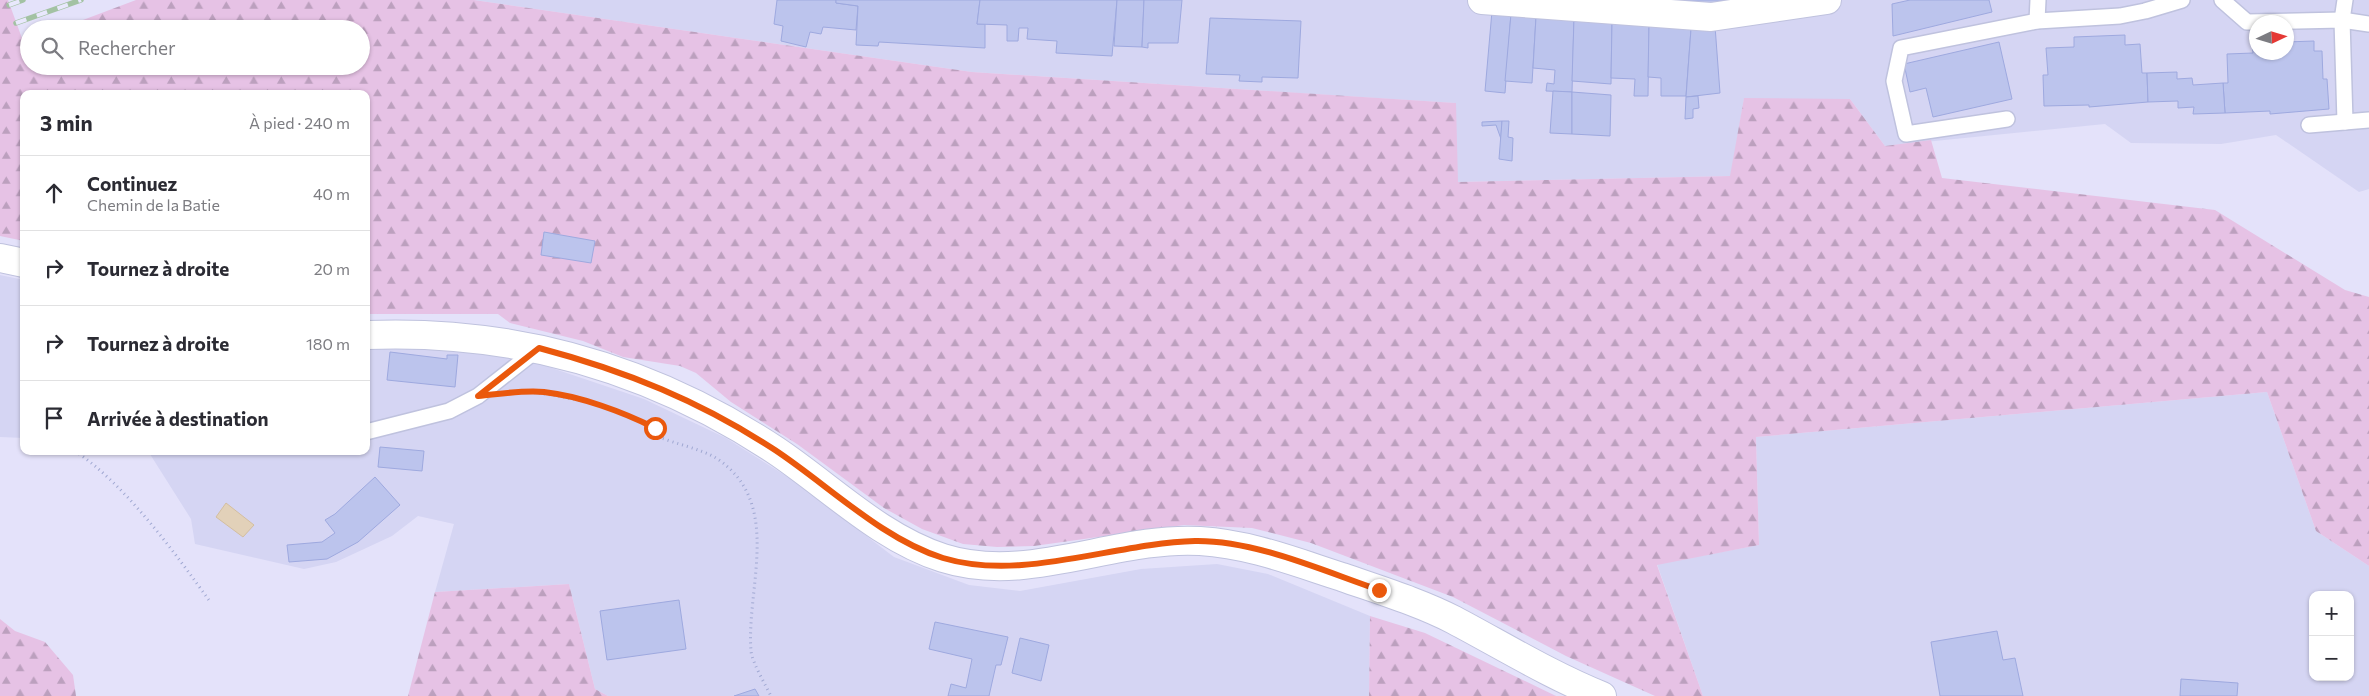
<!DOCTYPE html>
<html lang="fr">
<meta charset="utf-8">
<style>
body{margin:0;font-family:Commissioner,sans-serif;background:#f7f7f7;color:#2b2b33}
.controls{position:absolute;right:15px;bottom:15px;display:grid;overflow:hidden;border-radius:10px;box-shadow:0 1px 4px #0004}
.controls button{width:45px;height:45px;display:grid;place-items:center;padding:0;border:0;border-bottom:1px solid #e1e1e2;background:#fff;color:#2b2b33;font:25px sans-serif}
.compass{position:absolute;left:2249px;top:15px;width:45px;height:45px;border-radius:50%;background:#fff;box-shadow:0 1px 4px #0004;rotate:86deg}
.stop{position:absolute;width:15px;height:15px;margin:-11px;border:4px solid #ea580c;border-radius:50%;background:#fff}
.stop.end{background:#ea580c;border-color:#fff;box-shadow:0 1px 5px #0008}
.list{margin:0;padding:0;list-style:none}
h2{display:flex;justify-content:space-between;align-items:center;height:65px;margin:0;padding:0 20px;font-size:21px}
h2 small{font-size:16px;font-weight:400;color:#7c7c81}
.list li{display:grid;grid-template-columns:32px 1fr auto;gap:15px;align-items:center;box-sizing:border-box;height:75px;padding:0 20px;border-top:1px solid #e1e1e2}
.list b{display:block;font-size:19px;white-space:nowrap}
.list p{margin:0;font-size:16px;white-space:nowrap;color:#7c7c81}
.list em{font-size:16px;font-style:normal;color:#7c7c81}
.icon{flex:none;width:28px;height:28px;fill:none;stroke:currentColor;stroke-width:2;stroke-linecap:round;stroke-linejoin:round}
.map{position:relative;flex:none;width:2369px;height:696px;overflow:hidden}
.search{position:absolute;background:#fff;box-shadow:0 1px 4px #0004;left:20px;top:20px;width:350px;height:55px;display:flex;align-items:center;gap:12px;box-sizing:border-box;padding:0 18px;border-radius:28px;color:#7c7c81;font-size:19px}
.panel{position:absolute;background:#fff;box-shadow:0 1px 4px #0004;left:20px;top:90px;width:350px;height:365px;border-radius:10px}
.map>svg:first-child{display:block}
.residential{fill:#d5d5f3;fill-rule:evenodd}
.forest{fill:url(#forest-firs)}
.water{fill:#e2d1b9;stroke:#d3bea0}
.building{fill:#bcc4ed;stroke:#9ea9df}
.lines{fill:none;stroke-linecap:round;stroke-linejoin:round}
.lane-casing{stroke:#bfc2de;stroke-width:18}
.street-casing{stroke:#bfc2de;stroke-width:30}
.path{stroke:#a0a8d2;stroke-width:3;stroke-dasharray:1 4;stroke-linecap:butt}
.lane{stroke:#fff;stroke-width:15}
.street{stroke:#fff;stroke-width:28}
.rail-casing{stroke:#a3c2a3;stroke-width:5.5}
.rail{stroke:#e9e8fd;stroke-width:4;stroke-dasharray:11;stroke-linecap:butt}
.route{stroke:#ea580c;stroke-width:6}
</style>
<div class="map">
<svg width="2369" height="696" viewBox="0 0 2369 696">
<defs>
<pattern id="forest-firs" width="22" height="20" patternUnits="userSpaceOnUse" patternTransform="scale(1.25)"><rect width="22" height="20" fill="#e6c2e5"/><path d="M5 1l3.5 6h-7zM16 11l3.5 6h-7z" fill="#bca0be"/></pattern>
</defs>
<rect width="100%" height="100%" fill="#e4e2fa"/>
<g class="residential">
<path d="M474,0H2369V189L2359,192L2276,135L2221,144L2131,143L2105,124L1885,146L1850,99H1744L1731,176L1457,182L1455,103L972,72ZM2256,22H2286V52H2256Z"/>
<polygon points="0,275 24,280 24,438 0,437"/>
<polygon points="366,347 456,349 537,363 644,399 726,438 797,483 894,557 969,585 1020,591 1141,569 1217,564 1268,574 1370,616 1369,696 608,696 595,689 569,584 435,592 454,524 418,516 392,536 336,562 304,569 195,544 191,519 148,451 366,451"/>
<path d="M2267,392L2316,531L2369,566V696H1703L1657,564L1759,545L1756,437ZM2313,595H2350V677H2313Z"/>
</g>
<g class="forest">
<polygon points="0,0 8,0 23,41 29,40 29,66 361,66 361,29 59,29 136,0 474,0 972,72 1456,103 1458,182 1730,176 1744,98 1850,99 1885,146 1931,140 1942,178 2215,210 2345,290 2369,297 2369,566 2316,531 2267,392 1756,437 1759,545 1657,565 1703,696 1655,696 1566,656 1453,597 1311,543 1252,528 1184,525 1034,546 997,547 963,544 922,529 884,508 797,444 731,402 696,373 680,366 623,357 583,341 510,323 498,314 366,314 366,94 24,94 24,241 0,236"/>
<polygon points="569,584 595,689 608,696 408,696 435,592"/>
<polygon points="1370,616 1425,633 1556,696 1369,696"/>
<polygon points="0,619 15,631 45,642 73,675 76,696 0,696"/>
</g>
<polygon class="water" points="226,503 254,525 243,537 216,517"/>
<g class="building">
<polygon points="777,0 836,0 836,3 858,6 856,30 823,27 821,34 810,32 806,47 781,41 783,26 774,24"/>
<polygon points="836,0 980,0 977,24 985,24 985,48 879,42 878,46 856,45 858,6 836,3"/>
<polygon points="980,0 1117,0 1112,56 1056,53 1057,41 1027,39 1028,28 1019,28 1018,41 1007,41 1007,25 977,24"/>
<polygon points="1117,0 1144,0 1142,47 1114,46"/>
<polygon points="1144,0 1182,0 1178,43 1148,43 1148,48 1142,47"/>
<polygon points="1653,0 1725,0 1725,5"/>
<polygon points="1910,0 1989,0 1992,12 1893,36 1892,4"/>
<polygon points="1492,11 1511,13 1505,93 1485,91"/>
<polygon points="1511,14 1536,17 1532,83 1505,81"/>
<polygon points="1536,17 1574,19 1572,92 1546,91 1547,83 1554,84 1555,70 1533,68"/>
<polygon points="1210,18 1301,21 1298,78 1262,77 1262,82 1239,81 1240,75 1206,74"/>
<polygon points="1574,18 1612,21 1611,84 1572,81"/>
<polygon points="1612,23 1649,26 1648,96 1634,96 1635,79 1611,78"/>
<polygon points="1649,26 1691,29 1686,96 1661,96 1661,78 1648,77"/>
<polygon points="1715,26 1720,93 1686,97 1691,29"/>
<polygon points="2125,35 2125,45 2140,44 2142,73 2147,73 2148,102 2089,107 2089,105 2044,106 2043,75 2048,75 2046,48 2074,47 2074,37"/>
<polygon points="2314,41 2314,51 2322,51 2323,79 2327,79 2329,109 2270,114 2270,111 2225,113 2223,83 2228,83 2227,54 2253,53 2252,43 2256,43 2256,52 2286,52 2286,42"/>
<polygon points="1999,42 2012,99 1933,117 1926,88 1910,92 1904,64"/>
<polygon points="2177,72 2177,79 2192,78 2193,85 2223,83 2225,113 2193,114 2194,107 2178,108 2178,101 2148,102 2147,73"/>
<polygon points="1553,91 1572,92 1572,134 1550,133"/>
<polygon points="1572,92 1611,95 1610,136 1572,134"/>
<polygon points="1698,96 1699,108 1693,109 1693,118 1685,119 1686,97"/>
<polygon points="1502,121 1501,139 1496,125 1482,126 1482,122"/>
<polygon points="1502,121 1509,121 1508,137 1513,138 1512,161 1499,159"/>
<polygon points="544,232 595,241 591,263 541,255"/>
<polygon points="390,352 447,359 447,355 458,355 455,387 387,380"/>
<polygon points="380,447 424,451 422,471 378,467"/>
<polygon points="375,477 400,505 358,542 327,559 289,562 287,545 322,542 335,533 325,520 335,514"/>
<polygon points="679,600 686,649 607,660 600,611"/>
<polygon points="935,622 1008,637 1001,665 996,665 989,696 948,696 951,684 966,688 972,659 929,649"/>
<polygon points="1997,631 2003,660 2015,658 2023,696 1940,696 1931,642"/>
<polygon points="1020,638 1049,645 1041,681 1012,673"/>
<polygon points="2181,679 2238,683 2237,696 2180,696"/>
<polygon points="755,689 759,696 734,696"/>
</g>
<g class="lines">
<defs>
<g id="lane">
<polyline points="2222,0 2247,22 2342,20 2369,24"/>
<polyline points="2345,0 2342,20 2345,122"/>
<polyline points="2037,21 2038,0"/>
<polyline points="2007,119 1906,134 1894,81 1901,48 2037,21 2120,16 2145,11 2182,0"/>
<polyline points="2309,125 2369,120"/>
<polyline points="366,432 449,411 478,396 539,348"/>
</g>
<g id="street">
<polyline points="1482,0 1711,17 1827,0"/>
<polyline points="0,258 24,263"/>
<path d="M366,335C515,329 651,368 775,450C829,486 880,538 943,558C1028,585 1115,536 1200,541C1250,544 1295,562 1342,577C1379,590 1419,602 1454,620C1503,646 1550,675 1602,696"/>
</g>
</defs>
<use href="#lane" class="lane-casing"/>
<use href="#street" class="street-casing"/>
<g class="path">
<path d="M524,392C553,393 646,410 659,437C676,444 701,449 716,458C784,502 746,587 751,651C752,662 765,684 771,696"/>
<path d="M75,451C126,485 175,553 211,603"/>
</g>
<use href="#lane" class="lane"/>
<use href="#street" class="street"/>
<defs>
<g id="rail">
<polyline points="9,5 23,0"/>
<polyline points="16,23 81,0"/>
</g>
</defs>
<use href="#rail" class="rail-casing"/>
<use href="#rail" class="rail"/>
</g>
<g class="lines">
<path class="route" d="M655,428C623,412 580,396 544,392C522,390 500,394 478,396L539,348C626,371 700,401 775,450C828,485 882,539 943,558C1023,582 1114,543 1195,541C1255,540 1323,571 1379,590"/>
</g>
</svg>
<div class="controls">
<button>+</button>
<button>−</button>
</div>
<svg class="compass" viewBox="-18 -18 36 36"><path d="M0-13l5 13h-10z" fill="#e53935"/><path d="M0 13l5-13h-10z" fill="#7c7c81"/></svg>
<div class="stop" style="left:655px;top:428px"></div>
<div class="stop end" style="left:1379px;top:590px"></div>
<div class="search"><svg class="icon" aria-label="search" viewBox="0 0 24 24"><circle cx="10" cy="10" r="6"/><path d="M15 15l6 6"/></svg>Rechercher</div>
<section class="panel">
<h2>3 min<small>À pied · 240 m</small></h2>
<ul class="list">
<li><svg class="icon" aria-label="ahead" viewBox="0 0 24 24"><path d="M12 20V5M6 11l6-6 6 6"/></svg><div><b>Continuez</b><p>Chemin de la Batie</p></div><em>40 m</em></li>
<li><svg class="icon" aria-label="right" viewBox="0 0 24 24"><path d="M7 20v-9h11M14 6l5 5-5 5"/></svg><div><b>Tournez à droite</b></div><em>20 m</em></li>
<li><svg class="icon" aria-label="right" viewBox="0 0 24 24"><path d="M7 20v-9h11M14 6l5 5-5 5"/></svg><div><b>Tournez à droite</b></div><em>180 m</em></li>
<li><svg class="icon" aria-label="arrive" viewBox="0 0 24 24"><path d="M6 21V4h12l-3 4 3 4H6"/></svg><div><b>Arrivée à destination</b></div></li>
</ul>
</section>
</div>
